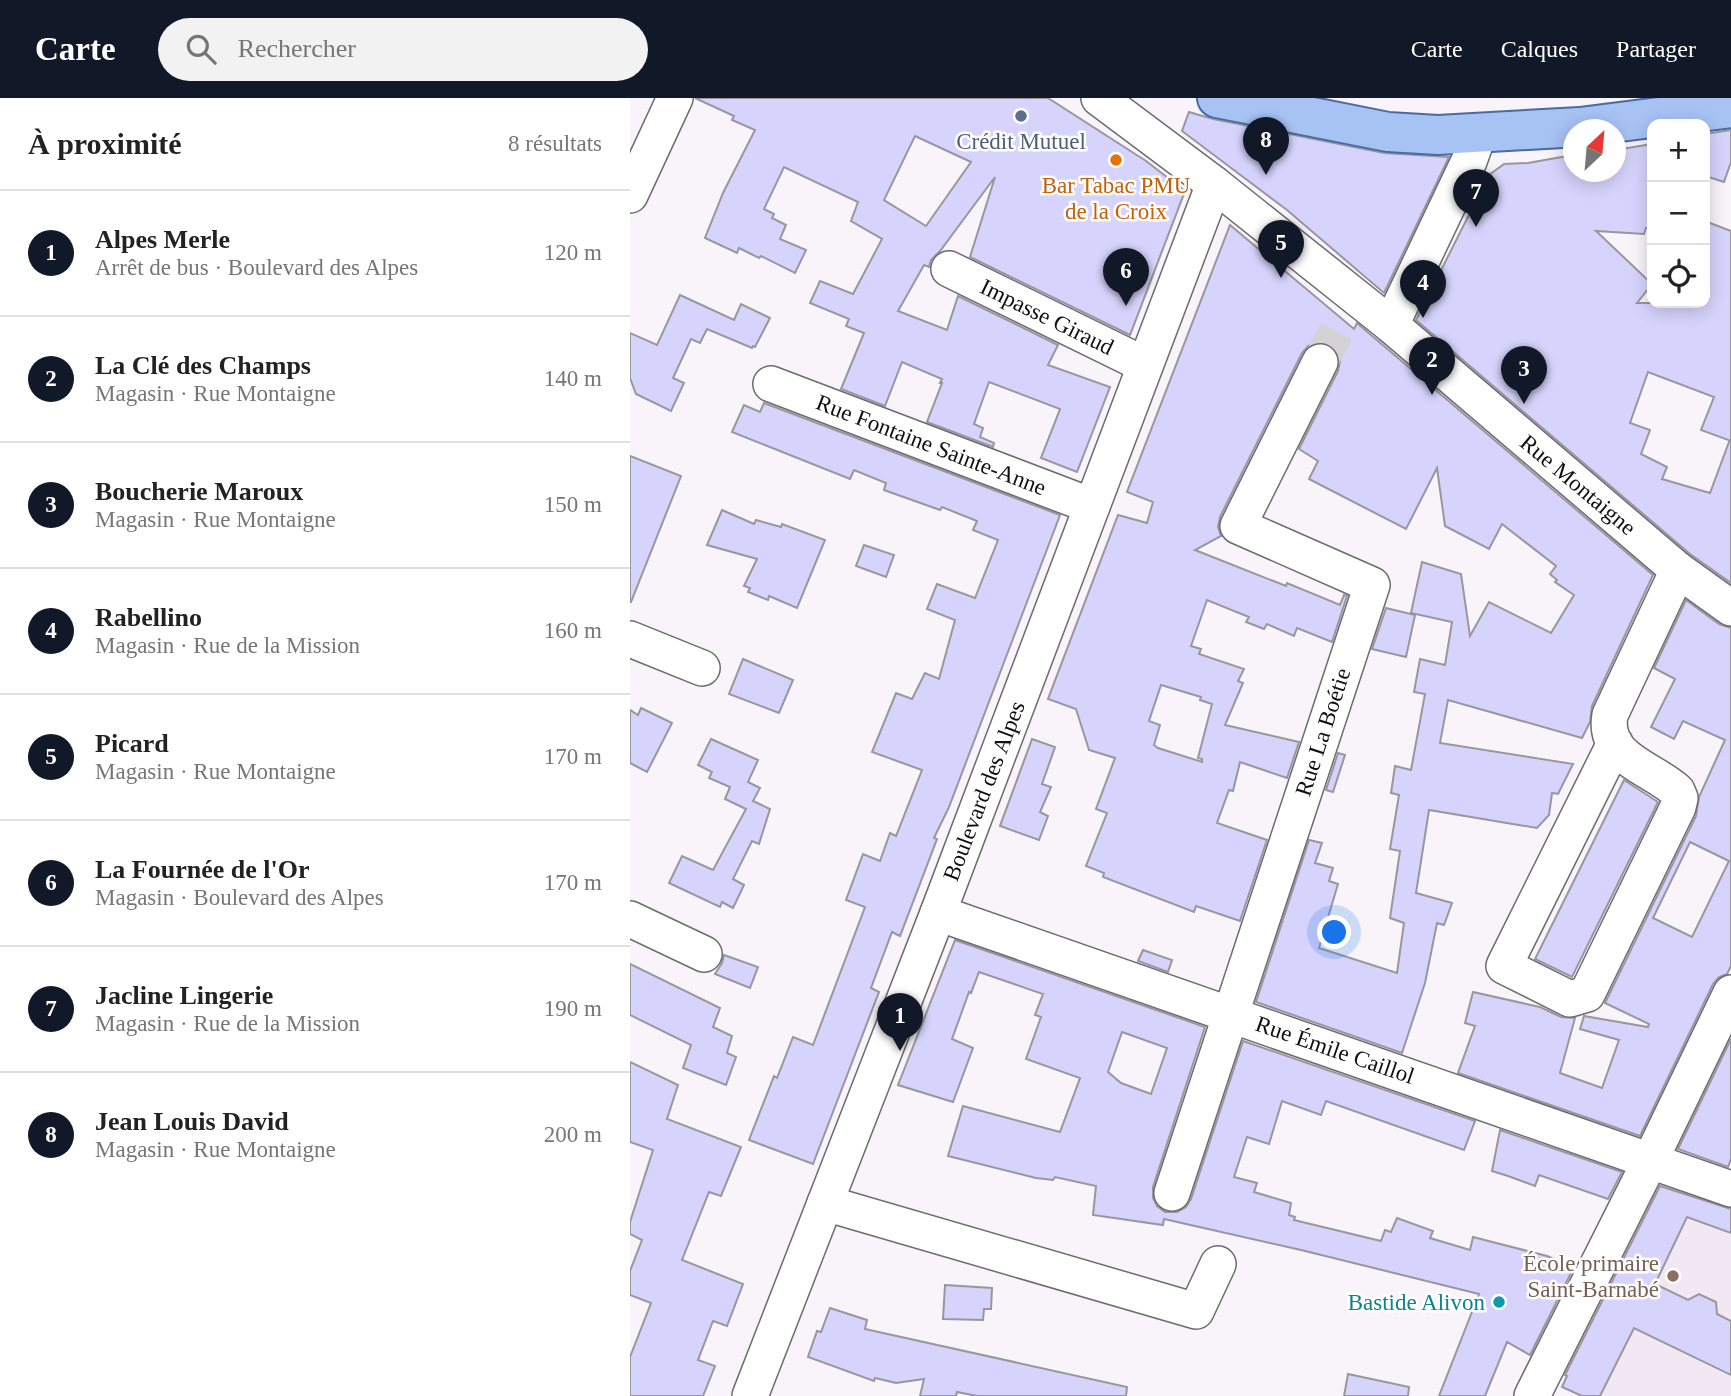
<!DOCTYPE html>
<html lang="fr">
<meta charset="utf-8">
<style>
body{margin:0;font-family:"Times New Roman",serif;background:#f2f2f2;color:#222}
.controls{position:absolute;right:21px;top:21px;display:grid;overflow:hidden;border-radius:14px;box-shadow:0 4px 18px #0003}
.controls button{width:63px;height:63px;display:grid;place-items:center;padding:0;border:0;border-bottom:2px solid #e0e0e0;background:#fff;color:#222;font:35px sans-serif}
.compass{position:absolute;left:933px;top:21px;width:63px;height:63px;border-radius:50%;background:#fff;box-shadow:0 4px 18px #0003;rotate:26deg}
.you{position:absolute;left:705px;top:835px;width:24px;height:24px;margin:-18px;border:5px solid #fff;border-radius:50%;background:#1a73e8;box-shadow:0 0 0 10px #1a73e833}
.badge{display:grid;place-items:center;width:46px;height:46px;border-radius:50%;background:#111827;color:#fff;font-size:23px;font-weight:700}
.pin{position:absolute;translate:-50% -58px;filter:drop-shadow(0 2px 4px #0008)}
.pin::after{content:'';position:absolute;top:37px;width:24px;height:21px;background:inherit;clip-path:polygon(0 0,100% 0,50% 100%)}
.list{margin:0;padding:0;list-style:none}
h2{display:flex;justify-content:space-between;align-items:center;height:91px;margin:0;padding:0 28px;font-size:30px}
h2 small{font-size:23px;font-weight:400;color:#767676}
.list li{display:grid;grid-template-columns:46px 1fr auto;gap:21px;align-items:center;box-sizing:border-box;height:126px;padding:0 28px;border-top:2px solid #e0e0e0}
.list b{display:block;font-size:26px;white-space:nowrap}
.list p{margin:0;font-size:23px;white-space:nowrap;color:#767676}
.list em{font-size:23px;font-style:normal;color:#767676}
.icon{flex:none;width:38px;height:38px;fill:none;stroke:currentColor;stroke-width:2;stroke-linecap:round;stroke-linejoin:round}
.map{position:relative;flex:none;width:1101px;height:1298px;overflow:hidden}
header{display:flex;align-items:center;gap:42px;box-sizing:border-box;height:98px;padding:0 35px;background:#111827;color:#fff}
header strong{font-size:33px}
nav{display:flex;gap:38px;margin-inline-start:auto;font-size:24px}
.search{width:490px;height:63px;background:#f2f2f2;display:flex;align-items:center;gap:18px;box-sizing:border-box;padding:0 24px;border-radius:38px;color:#767676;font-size:26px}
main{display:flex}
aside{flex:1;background:#fff}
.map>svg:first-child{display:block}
.built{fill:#f2e8f4}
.building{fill:#d6d4fc;stroke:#98979d;stroke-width:2;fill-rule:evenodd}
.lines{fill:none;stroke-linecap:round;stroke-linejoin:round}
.minor-tunnel{stroke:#d5d2d6;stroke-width:35;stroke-dasharray:35 18;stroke-linecap:butt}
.minor-casing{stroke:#6e6a6f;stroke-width:38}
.major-casing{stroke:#4b6a9f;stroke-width:42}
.minor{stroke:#fff;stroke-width:35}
.major{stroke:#a7c3f4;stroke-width:38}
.service-dot{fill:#5c6f8a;stroke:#fff;stroke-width:2.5}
.food-dot{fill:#e8710a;stroke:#fff;stroke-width:2.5}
.education-dot{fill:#8d6e63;stroke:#fff;stroke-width:2.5}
.culture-dot{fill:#0f9aa8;stroke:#fff;stroke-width:2.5}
.labels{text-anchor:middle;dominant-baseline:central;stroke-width:5;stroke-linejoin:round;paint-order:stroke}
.service-label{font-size:23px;fill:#4e5e75;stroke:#fff}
.food-label{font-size:23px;fill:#c56008;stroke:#fff}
.street-label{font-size:23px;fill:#0f0e10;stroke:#fff}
.education-label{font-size:23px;fill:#785e54;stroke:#fff;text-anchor:end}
.culture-label{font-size:23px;fill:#0d838f;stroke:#fff;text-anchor:end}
</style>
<header>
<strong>Carte</strong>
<div class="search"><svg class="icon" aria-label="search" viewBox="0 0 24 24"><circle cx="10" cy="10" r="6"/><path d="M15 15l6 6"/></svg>Rechercher</div>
<nav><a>Carte</a><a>Calques</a><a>Partager</a></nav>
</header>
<main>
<aside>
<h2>À proximité<small>8 résultats</small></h2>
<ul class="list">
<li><span class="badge">1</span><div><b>Alpes Merle</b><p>Arrêt de bus · Boulevard des Alpes</p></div><em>120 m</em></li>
<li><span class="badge">2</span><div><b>La Clé des Champs</b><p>Magasin · Rue Montaigne</p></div><em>140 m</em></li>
<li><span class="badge">3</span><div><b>Boucherie Maroux</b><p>Magasin · Rue Montaigne</p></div><em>150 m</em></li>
<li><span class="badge">4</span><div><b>Rabellino</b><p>Magasin · Rue de la Mission</p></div><em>160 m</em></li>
<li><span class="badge">5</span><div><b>Picard</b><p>Magasin · Rue Montaigne</p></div><em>170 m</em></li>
<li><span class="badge">6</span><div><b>La Fournée de l'Or</b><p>Magasin · Boulevard des Alpes</p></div><em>170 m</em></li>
<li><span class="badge">7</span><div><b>Jacline Lingerie</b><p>Magasin · Rue de la Mission</p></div><em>190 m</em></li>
<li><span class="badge">8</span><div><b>Jean Louis David</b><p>Magasin · Rue Montaigne</p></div><em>200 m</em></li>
</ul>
</aside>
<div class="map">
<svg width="1101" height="1298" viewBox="0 0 1101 1298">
<rect width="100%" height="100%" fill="#f8f4f9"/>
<polygon class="built" points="1034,1079 1101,1102 1101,1298 952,1298 932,1289"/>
<g class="building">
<path d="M65,0H418L516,63L555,93L500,237L340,159L365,79L310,153L301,162L299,169L294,167L268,213L317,232L328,198L428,247L418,267L480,289L447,374L411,360L430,311L359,284L344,326L353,330L350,339L364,345L363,349L297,324L312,285H310L312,281L272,264L255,308L211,291L234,235L216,228L219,221L180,205L190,183L223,196L252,141L221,123L228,104L154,69L134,111L144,116L142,120L156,127L150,141L176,152L165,175L131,158L129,160L109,150L107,155L75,140L93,95L125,32L102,22L104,18ZM285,38L341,64L296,128L254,102Z"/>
<polygon points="559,14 583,21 754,55 819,59 754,195 657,112 552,33"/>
<polygon points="1101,32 1101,64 1094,84 1075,78 1075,36"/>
<polygon points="1022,46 1022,130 1016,130 1014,136 966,133 1022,186 1007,205 1075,205 1075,123 1101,133 1101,343 1071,332 1084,299 1018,274 1000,325 1020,332 1011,356 1037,369 1032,381 1080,395 1099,344 1101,344 1101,485 1060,456 786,222 859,77 874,66 898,65 943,57 943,74 985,74 985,52"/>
<path d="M600,127L724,231L727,225L748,243L1023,477L962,608L960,624L952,640L818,602L810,645L943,666L928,696L922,695L919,717L907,730L799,712L786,795L822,805L814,827L807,825L795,885L772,955L626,904L679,742L692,745L685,765L703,770L699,783L708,786L689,850L767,875L774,825L760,820L770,753L760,751L769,697L761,695L765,668L781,672L795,596L784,594L790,561L815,567L822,524L781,515L792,464L831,476L840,538L859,504L921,535L944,497L925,484L927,482L920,476L926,468L872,426L859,451L815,428L807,370L776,431L679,381L688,363L669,351L708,273L710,263L706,252L698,246L688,244L678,248L672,255L590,419L588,429L591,438L565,452L656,488L657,485L710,507L714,497L717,498L702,544L667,530L664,538L637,526L634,531L616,524L619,519L577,502L561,548L571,551L569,556L614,571L608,583L613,585L595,627L669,644L657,680L610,664L603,693L599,692L587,725L637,742L610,823L566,808L564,814L473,779L474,775L456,768L477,715L466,711L485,660L459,652L446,611L418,601L488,417L517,425L523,404L497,394ZM531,587L571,599L570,602L582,606L568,660L572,661V664L528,650L524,647L530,627L519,623Z"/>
<polygon points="50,197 104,222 111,206 140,220 125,249 123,248 122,250 77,231 70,245 61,241 43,280 54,285 41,313 6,296 0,280 0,235 27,247"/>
<polygon points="134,305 430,417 319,709 304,740 307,741 270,838 262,834 241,890 249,894 183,1066 119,1042 144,978 147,980 163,939 183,947 235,809 216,802 233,756 250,763 260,735 266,738 292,672 242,654 266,595 282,601 295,575 309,581 325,522 297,511 307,486 345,500 368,442 343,432 347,423 312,409 310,412 254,392 256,385 224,372 220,381 102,334 114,307 130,314"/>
<polygon points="0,358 51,378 1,504 0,504"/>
<polygon points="92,412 124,426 126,422 151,429 152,426 195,442 167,510 139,498 138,502 118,494 120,490 114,488 127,461 77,447"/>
<polygon points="234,447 264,457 256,479 226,468"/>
<path d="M1056,502L1089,526L1101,530V868L1097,876L1089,879L1083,886L1010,1038L828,975L845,928L835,925L843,894L910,909L931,919L945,920L930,975L972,990L989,942L950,931L954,918L1018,929L1019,926L975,905L1066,718L1069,699L1095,642L1053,623L1044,641L1021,629L1045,581L1024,570ZM1060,744L1099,763L1062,839L1023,820Z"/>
<polygon points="756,510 785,517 776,559 742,551"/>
<polygon points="113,561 163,582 149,615 99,596"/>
<polygon points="11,610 42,625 17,674 0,665 0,612 8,617"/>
<polygon points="81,641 128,662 118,684 130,690 123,703 140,711 129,746 122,743 103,781 114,787 103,810 92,804 90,809 39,785 52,758 83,772 116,711 95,701 100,689 79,680 82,674 68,667"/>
<polygon points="402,641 425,649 412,686 421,689 410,714 418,718 409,742 370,728"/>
<polygon points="708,655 715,657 703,694 696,692"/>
<polygon points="994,682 1028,704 942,879 905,861"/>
<path d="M325,842L575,929L523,1089V1100L527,1108L535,1114H547L556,1109L561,1101L613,943L845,1023L834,1052L696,1003L691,1017L652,1003L639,1046L617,1039L604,1079L627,1085L624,1094L661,1105L659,1117L665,1119L664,1122L751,1143L755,1132L761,1134L767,1120L803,1133L800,1140L840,1152L843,1139L917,1158L944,1169L900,1257L877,1244L855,1298H809L849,1196L671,1152L534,1121L533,1127L463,1117L466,1088L425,1079L423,1082L406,1080L318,1058L333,1008L430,1034L450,980L396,961L411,919L405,917L413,896L349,874L341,895L339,894L322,941L343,950L323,1004L268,987ZM492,934L537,950L521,996L491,985L478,974Z"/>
<polygon points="513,852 542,862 538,874 508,863"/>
<polygon points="94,857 128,869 120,890 85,876 92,865"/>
<polygon points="0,866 90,910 83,929 102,938 97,955 106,959 96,987 53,970 61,947 0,917"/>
<polygon points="1101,941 1101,1061 1098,1069 1048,1051"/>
<polygon points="0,964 48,987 37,1021 111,1049 91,1098 79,1094 52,1162 113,1186 97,1228 83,1223 68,1262 85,1268 73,1298 0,1298 0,1259 21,1205 0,1197 0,1173 12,1142 0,1136 0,1124 23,1052 0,1044"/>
<polygon points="870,1032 992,1074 978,1101 909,1077 905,1088 878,1078 862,1073"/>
<polygon points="1030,1088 1101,1111 1101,1135 1057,1119 1025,1186 1058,1202 1069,1196 1086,1204 1087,1216 1101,1223 1101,1277 1004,1230 970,1298 952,1298 932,1289 937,1278 935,1277"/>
<polygon points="315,1187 362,1190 361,1211 354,1211 353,1222 313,1221"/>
<polygon points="200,1210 237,1222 235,1231 497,1289 496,1298 347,1298 327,1294 326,1298 290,1298 294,1281 266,1285 245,1280 244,1283 178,1259 187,1233 191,1234"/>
<polygon points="718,1276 779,1289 778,1298 714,1298"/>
</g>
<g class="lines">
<polyline class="minor-tunnel" points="690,264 715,218"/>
<defs>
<g id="minor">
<polyline points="469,0 584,86 761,227 1048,472 1101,510"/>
<polyline points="0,97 45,0"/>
<polyline points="319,171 515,267"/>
<polyline points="761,227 839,63 849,35"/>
<polyline points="141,286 462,408"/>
<polyline points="0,541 72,570"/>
<path d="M985,645L874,868L940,901L957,896L1048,709L1050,700L1047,693C1022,670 972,660 980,617L1048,472"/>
<polyline points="308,815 1101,1091"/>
<polyline points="0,821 74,856"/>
<polyline points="542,1095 742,487 608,428 690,264"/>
<polyline points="195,1105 566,1213 588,1166"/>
<polyline points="120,1298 308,815 584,86"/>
<polyline points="902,1298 1020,1063 1101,895"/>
</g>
<polyline id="major" points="587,0 758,34 808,37 950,29 1101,10"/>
</defs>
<use href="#minor" class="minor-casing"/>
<use href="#major" class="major-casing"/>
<use href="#minor" class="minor"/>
<use href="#major" class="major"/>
</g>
<circle class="service-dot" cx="391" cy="18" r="7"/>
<circle class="food-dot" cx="486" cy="62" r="7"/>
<circle class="education-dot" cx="1043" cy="1178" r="7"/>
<circle class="culture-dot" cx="869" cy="1204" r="7"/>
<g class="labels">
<g class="service-label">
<text x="391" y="43">Crédit Mutuel</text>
</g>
<g class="food-label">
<text x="486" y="87">Bar Tabac PMU<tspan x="486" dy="26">de la Croix</tspan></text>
</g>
<g class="street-label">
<text transform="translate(417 219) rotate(26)">Impasse Giraud</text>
<text transform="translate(301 347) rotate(21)">Rue Fontaine Sainte-Anne</text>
<text transform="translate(948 387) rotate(40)">Rue Montaigne</text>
<text transform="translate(693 634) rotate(-72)">Rue La Boétie</text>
<text transform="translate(354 693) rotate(-69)">Boulevard des Alpes</text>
<text transform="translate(705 952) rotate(19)">Rue Émile Caillol</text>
</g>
<g class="education-label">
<text x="1029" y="1165">École primaire<tspan x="1029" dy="26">Saint-Barnabé</tspan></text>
</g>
<g class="culture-label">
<text x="855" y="1204">Bastide Alivon</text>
</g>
</g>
</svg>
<div class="controls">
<button>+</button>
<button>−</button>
<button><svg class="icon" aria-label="locate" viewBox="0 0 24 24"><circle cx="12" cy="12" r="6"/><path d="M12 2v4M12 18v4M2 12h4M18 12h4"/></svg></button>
</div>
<svg class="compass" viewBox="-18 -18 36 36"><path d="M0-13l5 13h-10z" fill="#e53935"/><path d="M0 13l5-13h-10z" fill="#767676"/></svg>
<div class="you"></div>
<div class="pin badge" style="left:270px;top:953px">1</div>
<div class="pin badge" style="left:802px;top:297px">2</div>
<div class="pin badge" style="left:894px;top:306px">3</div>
<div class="pin badge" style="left:793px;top:220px">4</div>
<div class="pin badge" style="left:651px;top:180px">5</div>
<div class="pin badge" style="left:496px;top:208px">6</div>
<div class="pin badge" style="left:846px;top:129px">7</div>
<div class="pin badge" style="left:636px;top:77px">8</div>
</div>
</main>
